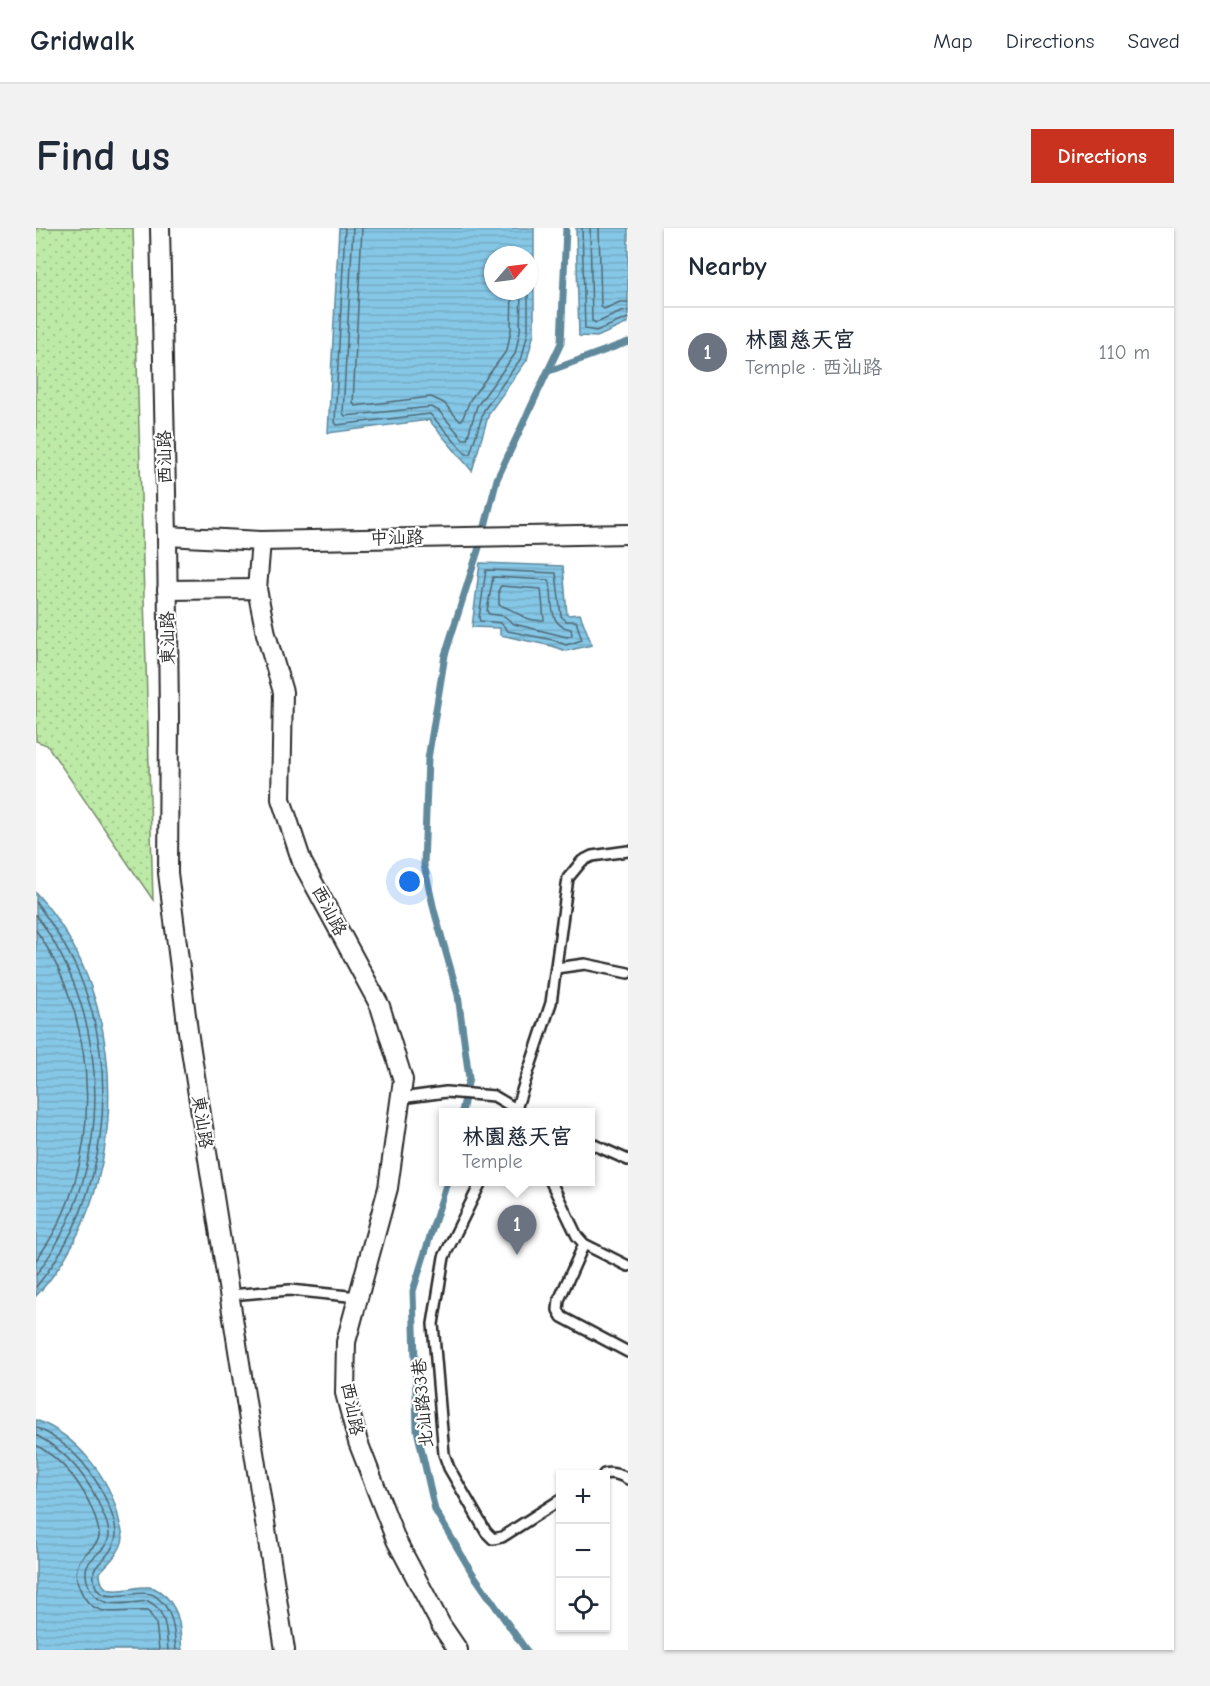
<!DOCTYPE html>
<meta charset="utf-8">
<style>
body{margin:0;font-family:"Comic Neue","LXGW WenKai TC",sans-serif;background:#f2f2f3;color:#1f2937}
.controls{position:absolute;right:18px;bottom:18px;display:grid;overflow:hidden;border-radius:0px;box-shadow:0 2px 4px #0004}
.controls button{width:54px;height:54px;display:grid;place-items:center;padding:0;border:0;border-bottom:2px solid #e0e1e3;background:#fff;color:#1f2937;font:30px sans-serif}
.compass{position:absolute;left:448px;top:18px;width:54px;height:54px;border-radius:50%;background:#fff;box-shadow:0 2px 4px #0004;rotate:62deg}
.you{position:absolute;left:374px;top:654px;width:21px;height:21px;margin:-15px;border:4px solid #fff;border-radius:50%;background:#1a73e8;box-shadow:0 0 0 9px #1a73e833}
.badge{display:grid;place-items:center;width:39px;height:39px;border-radius:50%;background:#c8321e;color:#fff;font-size:20px;font-weight:700}
.pin{position:absolute;translate:-50% -50px;filter:drop-shadow(0 2px 3px #0008)}
.pin::after{content:'';position:absolute;top:32px;width:21px;height:18px;background:inherit;clip-path:polygon(0 0,100% 0,50% 100%)}
.popup{position:absolute;left:403px;top:880px;width:156px;height:78px;box-sizing:border-box;display:grid;place-content:center;border-radius:0px;background:#fff;filter:drop-shadow(0 2px 4px #0005);font-size:20px;white-space:nowrap;color:#747a83}
.popup b{font-size:22px;color:#1f2937}
.popup::after{content:'';position:absolute;left:50%;top:100%;margin-left:-12px;border:12px solid transparent;border-top-color:#fff}
.list{margin:0;padding:0;list-style:none}
h2{display:flex;justify-content:space-between;align-items:center;height:78px;margin:0;padding:0 24px;font-size:26px}
h2 small{font-size:20px;font-weight:400;color:#747a83}
.list li{display:grid;grid-template-columns:39px 1fr auto;gap:18px;align-items:center;box-sizing:border-box;height:90px;padding:0 24px;border-top:2px solid #e0e1e3}
.list b{display:block;font-size:22px;white-space:nowrap}
.list p{margin:0;font-size:20px;white-space:nowrap;color:#747a83}
.list em{font-size:20px;font-style:normal;color:#747a83}
.icon{flex:none;width:33px;height:33px;fill:none;stroke:currentColor;stroke-width:2;stroke-linecap:round;stroke-linejoin:round}
.map{position:relative;flex:none;width:592px;height:1422px;overflow:hidden;border-radius:0px}
header{display:flex;align-items:center;gap:36px;box-sizing:border-box;height:84px;padding:0 30px;background:#fff;border-bottom:2px solid #e0e1e3}
header strong{font-size:28px}
nav{display:flex;gap:33px;margin-inline-start:auto;font-size:21px}
.intro{display:flex;align-items:center;justify-content:space-between;box-sizing:border-box;height:144px;padding:0 36px}
h1{margin:0;font-size:42px}
.button{padding:15px 27px;border-radius:0px;background:#c8321e;color:#fff;font-size:21px;font-weight:700}
main{display:flex;gap:36px;padding:0 36px}
aside{flex:1;background:#fff;border-radius:0px;box-shadow:0 2px 4px #0004}
.map>svg:first-child{display:block}
.grass{fill:url(#grass-dots);stroke:#748a69;stroke-width:1.5}
.water{fill:url(#water-rules);stroke:#61899b;stroke-width:1.5;fill-rule:evenodd}
.lines{fill:none;stroke-linecap:round;stroke-linejoin:round}
.shore{stroke:#4f6976;stroke-width:1.5}
.stream{stroke:#61899b;stroke-width:7}
.service-casing{stroke:#2b2b2b;stroke-width:14}
.minor-casing{stroke:#2b2b2b;stroke-width:22}
.service{stroke:#fff;stroke-width:9}
.minor{stroke:#fff;stroke-width:18}
.labels{text-anchor:middle;dominant-baseline:central;stroke-width:4.5;stroke-linejoin:round;paint-order:stroke}
.street-label{font-size:18px;fill:#2b2b2b;stroke:#fff}
</style>
<header>
<strong>Gridwalk</strong>
<nav><a>Map</a><a>Directions</a><a>Saved</a></nav>
</header>
<div class="intro"><h1>Find us</h1><a class="button">Directions</a></div>
<main>
<div class="map">
<svg width="592" height="1422" viewBox="0 0 592 1422">
<defs>
<pattern id="grass-dots" width="8" height="8" patternUnits="userSpaceOnUse" patternTransform="scale(1.5)"><rect width="8" height="8" fill="#beeaa7"/><path d="M2 2h.1M6 6h.1" fill="none" stroke="#a3c990" stroke-width="1.8" stroke-linecap="round"/></pattern>
<pattern id="water-rules" width="6" height="5" patternUnits="userSpaceOnUse" patternTransform="scale(1.5)"><rect width="6" height="5" fill="#85c7e6"/><path d="M0 2.5h6" fill="none" stroke="#73abc5"/></pattern>
</defs>
<rect width="100%" height="100%" fill="#fff"/>
<filter id="ink" filterUnits="userSpaceOnUse"><feTurbulence type="fractalNoise" baseFrequency=".0167" numOctaves="2"/><feDisplacementMap in="SourceGraphic" scale="12" xChannelSelector="R" yChannelSelector="G"/><feConvolveMatrix kernelMatrix="1 2 1 2 8 2 1 2 1" color-interpolation-filters="sRGB"/></filter>
<g filter="url(#ink)">
<polygon class="grass" points="0,0 97,0 117,672 11,517 0,513"/>
<g class="water">
<path d="M303,0H498V105L491,132L453,185L436,243L393,192L292,205ZM457,27H493V63H457Z"/>
<polygon points="540,0 592,0 592,95 561,109 543,108"/>
<polygon points="444,335 527,338 531,387 544,386 556,417 530,423 516,418 464,407 464,400 436,399"/>
<path d="M0,665C97,771 97,963 0,1068Z"/>
<path d="M0,1192C40,1207 75,1250 83,1292C84,1297 87,1305 87,1310C85,1324 73,1334 64,1344C63,1377 101,1354 118,1360C126,1364 134,1372 138,1380C145,1392 144,1408 146,1422H0Z"/>
</g>
<g class="lines">
<g class="shore">
<polyline points="309,0 299,194 301,197 394,186 430,226 434,226 448,182 486,129 492,104 492,63"/>
<polyline points="317,0 307,185 309,188 395,179 403,183 427,211 431,211 441,178 479,126 484,103 485,63"/>
<polyline points="326,0 317,175 319,178 395,169 408,175 423,192 426,192 434,172 471,122 475,102 476,63"/>
<polyline points="546,0 549,101 560,103 592,90"/>
<polyline points="554,0 556,93 560,95 585,84 592,83"/>
<polyline points="563,0 565,79 568,81 584,74 592,74"/>
<polygon points="450,342 520,345 525,388 530,393 540,393 546,412 530,417 517,412 472,403 465,395 444,393 443,390"/>
<path d="M457,349L513,352C519,371 509,397 535,401L536,407L531,409L478,396L468,388L453,386L451,383Z"/>
<path d="M465,358L505,361L508,392C488,395 480,381 463,377V361Z"/>
<path d="M0,674C16,696 31,719 42,744C86,848 71,972 0,1059"/>
<path d="M0,687C78,793 79,942 0,1047"/>
<path d="M0,702C65,796 70,939 0,1032"/>
<path d="M0,1199C37,1217 61,1246 75,1284C78,1292 82,1304 79,1312C76,1325 66,1331 58,1342C54,1384 95,1361 115,1366C118,1366 123,1371 126,1374C138,1387 138,1405 140,1422"/>
<path d="M0,1207C33,1225 54,1251 67,1286C70,1292 73,1302 73,1308C71,1322 56,1327 51,1338C49,1343 50,1351 52,1356C61,1383 90,1375 112,1373C131,1382 130,1404 132,1422"/>
<path d="M0,1217C28,1233 47,1257 58,1286C60,1293 64,1302 63,1309C61,1319 48,1324 43,1334C39,1342 40,1352 44,1361C57,1394 85,1381 112,1383L120,1395L123,1422"/>
</g>
<g class="stream">
<polyline points="513,143 592,114"/>
<polyline points="426,884 433,850 422,767 398,682 388,637 392,531 409,427 446,310 461,251 525,115 530,0"/>
<polyline points="411,954 377,1063 381,1202 399,1282 435,1343 490,1422"/>
</g>
<defs>
<g id="service">
<polyline points="520,740 549,736 592,745"/>
<polyline points="365,870 410,864 458,868 480,881 482,884"/>
<polyline points="479,884 515,775 532,650 546,633 556,628 592,623"/>
<polyline points="554,915 592,932"/>
<polyline points="445,954 408,1029 397,1096 408,1226 413,1240 450,1304 457,1311 466,1309 524,1272"/>
<polyline points="515,954 541,1008 548,1016 592,1038"/>
<polyline points="548,1016 523,1072 522,1082 526,1089 592,1124"/>
<polyline points="193,1067 254,1062 322,1069"/>
<path d="M568,1246C576,1244 585,1247 592,1251"/>
</g>
<g id="minor">
<polyline points="124,0 131,308 133,488 132,645 152,803 249,1422"/>
<polyline points="131,308 225,313 592,306"/>
<polyline points="221,361 225,313"/>
<polyline points="131,362 221,361 230,406 247,464 245,571 266,634 344,778 367,852 352,960 310,1114 309,1165 322,1214 360,1312 405,1397 422,1422"/>
</g>
</defs>
<use href="#service" class="service-casing"/>
<use href="#minor" class="minor-casing"/>
<use href="#service" class="service"/>
<use href="#minor" class="minor"/>
</g>
</g>
<g class="labels">
<g class="street-label">
<text transform="translate(129 229) rotate(-91)">西汕路</text>
<text transform="translate(361 310) rotate(-1)">中汕路</text>
<text transform="translate(132 410) rotate(-91)">東汕路</text>
<text transform="translate(293 683) rotate(62)">西汕路</text>
<text transform="translate(166 894) rotate(81)">東汕路</text>
<text transform="translate(387 1175) rotate(-95)">北汕路33巷</text>
<text transform="translate(316 1181) rotate(79)">西汕路</text>
</g>
</g>
</svg>
<div class="controls">
<button>+</button>
<button>−</button>
<button><svg class="icon" aria-label="locate" viewBox="0 0 24 24"><circle cx="12" cy="12" r="6"/><path d="M12 2v4M12 18v4M2 12h4M18 12h4"/></svg></button>
</div>
<svg class="compass" viewBox="-18 -18 36 36"><path d="M0-13l5 13h-10z" fill="#e53935"/><path d="M0 13l5-13h-10z" fill="#747a83"/></svg>
<div class="you"></div>
<div class="pin badge" style="left:481px;top:1027px;background:#6b7280">1</div>
<div class="popup"><b>林園慈天宮</b>Temple</div>
</div>
<aside>
<h2>Nearby<small></small></h2>
<ul class="list">
<li><span class="badge" style="background:#6b7280">1</span><div><b>林園慈天宮</b><p>Temple · 西汕路</p></div><em>110 m</em></li>
</ul>
</aside>
</main>
